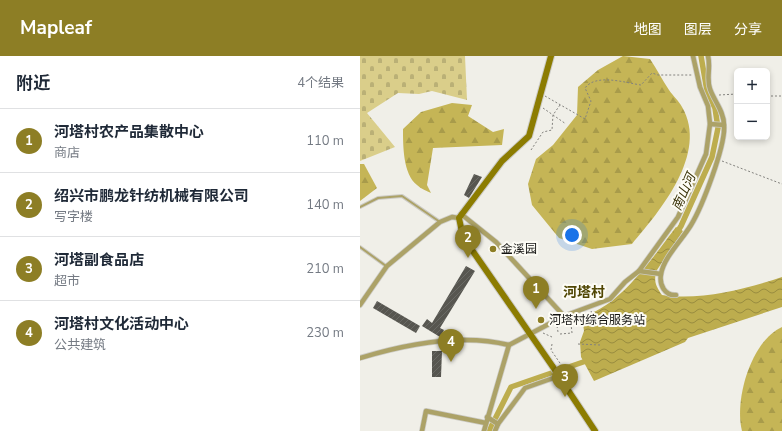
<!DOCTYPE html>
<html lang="zh">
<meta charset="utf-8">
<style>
body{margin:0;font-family:"Nunito Sans","Noto Sans SC",sans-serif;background:#f2f2f3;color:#1f2937}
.controls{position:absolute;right:12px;top:12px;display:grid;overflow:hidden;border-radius:6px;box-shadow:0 2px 6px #0003}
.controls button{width:36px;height:36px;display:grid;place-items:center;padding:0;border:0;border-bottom:1px solid #e0e1e3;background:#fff;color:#1f2937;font:20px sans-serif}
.you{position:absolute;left:212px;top:179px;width:14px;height:14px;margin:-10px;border:3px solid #fff;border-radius:50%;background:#1a73e8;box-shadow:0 0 0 6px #1a73e833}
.badge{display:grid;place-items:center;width:26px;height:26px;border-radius:50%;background:#8d7e25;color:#fff;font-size:13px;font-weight:700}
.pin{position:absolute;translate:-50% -33px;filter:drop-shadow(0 1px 2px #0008)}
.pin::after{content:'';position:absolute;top:21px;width:14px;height:12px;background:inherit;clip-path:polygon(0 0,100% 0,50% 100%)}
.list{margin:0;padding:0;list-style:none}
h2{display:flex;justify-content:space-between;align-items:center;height:52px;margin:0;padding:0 16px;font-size:17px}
h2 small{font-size:13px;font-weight:400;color:#747a83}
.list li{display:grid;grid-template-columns:26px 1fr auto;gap:12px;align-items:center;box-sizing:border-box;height:64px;padding:0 16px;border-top:1px solid #e0e1e3}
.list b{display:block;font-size:15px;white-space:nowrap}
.list p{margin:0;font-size:13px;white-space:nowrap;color:#747a83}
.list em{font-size:13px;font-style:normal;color:#747a83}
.map{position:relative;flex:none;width:422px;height:375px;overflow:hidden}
header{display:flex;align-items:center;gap:24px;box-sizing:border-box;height:56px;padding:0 20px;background:#8d7e25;color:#fff}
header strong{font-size:19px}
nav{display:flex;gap:22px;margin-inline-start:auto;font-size:14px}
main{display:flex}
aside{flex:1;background:#fff}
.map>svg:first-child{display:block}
.forest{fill:url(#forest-firs)}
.cemetery{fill:url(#cemetery-stones)}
.water{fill:url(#water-waves)}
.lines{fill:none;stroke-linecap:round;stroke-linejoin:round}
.canal{stroke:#bdad4e;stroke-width:5.5}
.building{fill:url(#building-hatch)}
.lane-casing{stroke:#cdccc6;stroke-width:4}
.street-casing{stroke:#cdccc6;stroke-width:6}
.secondary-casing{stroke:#cdccc6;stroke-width:8}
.path{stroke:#83827e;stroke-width:1;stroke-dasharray:2 2;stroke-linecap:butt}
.lane{stroke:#aca267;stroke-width:2}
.street{stroke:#aca267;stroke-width:4.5}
.secondary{stroke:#8c7c01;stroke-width:6}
.secondary-bridge-casing{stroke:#cdccc6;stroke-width:8;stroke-linecap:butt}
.secondary-bridge{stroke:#8c7c01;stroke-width:6}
.poi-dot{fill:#8d7e25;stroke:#fdfcf5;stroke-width:1.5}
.labels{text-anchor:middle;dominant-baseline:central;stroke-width:4;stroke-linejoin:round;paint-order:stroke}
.poi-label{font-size:12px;fill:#141412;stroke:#fdfcf5;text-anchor:start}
.water-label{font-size:13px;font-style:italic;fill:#352e03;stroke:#fdfcf5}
.quarter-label{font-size:14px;font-weight:bold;fill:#504603;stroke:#fdfcf5}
</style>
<header>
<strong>Mapleaf</strong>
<nav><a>地图</a><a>图层</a><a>分享</a></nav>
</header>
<main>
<aside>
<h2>附近<small>4个结果</small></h2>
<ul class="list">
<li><span class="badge">1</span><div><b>河塔村农产品集散中心</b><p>商店</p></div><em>110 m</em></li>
<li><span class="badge">2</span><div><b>绍兴市鹏龙针纺机械有限公司</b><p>写字楼</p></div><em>140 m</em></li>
<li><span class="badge">3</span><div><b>河塔副食品店</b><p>超市</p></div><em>210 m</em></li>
<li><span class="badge">4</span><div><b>河塔村文化活动中心</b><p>公共建筑</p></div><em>230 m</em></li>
</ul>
</aside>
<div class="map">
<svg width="422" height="375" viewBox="0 0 422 375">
<defs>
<pattern id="forest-firs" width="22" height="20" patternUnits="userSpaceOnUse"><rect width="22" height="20" fill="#c5b556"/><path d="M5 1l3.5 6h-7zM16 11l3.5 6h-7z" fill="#a89b4a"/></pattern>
<pattern id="cemetery-stones" width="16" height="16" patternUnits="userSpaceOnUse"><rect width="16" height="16" fill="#dace8a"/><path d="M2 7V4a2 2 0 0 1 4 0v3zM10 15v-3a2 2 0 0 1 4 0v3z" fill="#bab076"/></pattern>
<pattern id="water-waves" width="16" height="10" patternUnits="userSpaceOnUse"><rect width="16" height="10" fill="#bdad4e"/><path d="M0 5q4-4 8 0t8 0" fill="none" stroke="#988c3f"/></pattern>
<pattern id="building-hatch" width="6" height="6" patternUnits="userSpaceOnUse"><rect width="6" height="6" fill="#575650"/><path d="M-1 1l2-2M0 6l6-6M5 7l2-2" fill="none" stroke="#6a6a65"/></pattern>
</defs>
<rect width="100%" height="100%" fill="#f0efe8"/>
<g class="forest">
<path d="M263,0L290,3C297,13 302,24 309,34C313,40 319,45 322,51C349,97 300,155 272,188L232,193L199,182L172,149L168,128L176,103L193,89L217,59L218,31L238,14Z"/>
<path d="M92,47L112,49L108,60L133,76L144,73L142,89L73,92L67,129L71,137C67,135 61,133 57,129C43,118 43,90 43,73L61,56Z"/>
<polygon points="0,108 4,108 17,132 0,145"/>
<path d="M422,271V375H382C374,344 391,285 422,271Z"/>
</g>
<polygon class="cemetery" points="0,0 105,0 107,44 72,35 59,38 38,37 7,57 35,91 0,105"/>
<path class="water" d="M316,171L323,175L297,214C293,225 296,230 302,239C340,245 386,233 422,221V251L328,282L325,286L234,325L221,301L220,286L224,275L222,259C256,256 296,197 316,171Z"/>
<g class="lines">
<g class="canal">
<polyline points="316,178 321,170 352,101 358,72 355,52 347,35 341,0"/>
<polyline points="129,375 151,331 229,304"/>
</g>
</g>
<g class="building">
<polygon points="114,118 122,121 109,142 104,139"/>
<polygon points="106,210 115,215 80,272 84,274 80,281 62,270 67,263 72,267"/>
<polygon points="17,245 60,270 56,277 13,252"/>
<polygon points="72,295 82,295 81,321 72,321"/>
</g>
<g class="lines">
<defs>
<g id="lane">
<polyline points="0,151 18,142 42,140 80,166"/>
<polyline points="0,191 26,210"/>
</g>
<g id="street">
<polyline points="350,68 364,69"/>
<polyline points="101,158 136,186 204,260"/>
<polyline points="279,215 301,218"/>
<path d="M316,239C305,240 299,229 301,218C304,201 322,184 331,169C342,151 366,89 364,69C364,55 354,45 350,33C346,22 351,12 348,0"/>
<polyline points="0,249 27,210 80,166 92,161 99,162"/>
<path d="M0,302C46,288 101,277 149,289L204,260L250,243L265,226L279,215L318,161L346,98L350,68L348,50L340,31L333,0"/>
<polyline points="127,361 138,368"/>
<polyline points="62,375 66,355 126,367"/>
<polyline points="124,375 149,289"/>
<polyline points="135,375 138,368 165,332 199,320"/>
</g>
<g id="secondary">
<polyline points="191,0 169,80 142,105 99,162 103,181 193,311"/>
<polyline points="198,319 235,375"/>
</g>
</defs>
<use href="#lane" class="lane-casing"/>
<use href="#street" class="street-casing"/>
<use href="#secondary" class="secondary-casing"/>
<g class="path">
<polyline points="359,39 377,38"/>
<path d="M185,40L225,63L231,45L225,32C236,17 266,27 281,29L292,17L298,19H333"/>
<polyline points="407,40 422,40"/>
<polyline points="183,52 206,68"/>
<polyline points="171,94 183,76 192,74 193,59 200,49"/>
<polyline points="362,105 422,128"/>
<polyline points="231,255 236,267"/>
<polyline points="197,270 198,276"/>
<polyline points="183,277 192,281"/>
<polyline points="200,278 212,277 211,268 207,265"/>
<polyline points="192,288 191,294 202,310"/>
<polyline points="218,288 240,289"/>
</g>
<use href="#lane" class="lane"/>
<use href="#street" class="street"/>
<use href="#secondary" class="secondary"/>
<defs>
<polyline id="secondary-bridge" points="193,311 198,319"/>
</defs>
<use href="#secondary-bridge" class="secondary-bridge-casing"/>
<use href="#secondary-bridge" class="secondary-bridge"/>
</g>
<g class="poi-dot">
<circle cx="133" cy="193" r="4"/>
<circle cx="181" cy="264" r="4"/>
</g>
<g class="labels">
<g class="poi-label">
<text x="141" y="193">金溪园</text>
<text x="189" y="264">河塔村综合服务站</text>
</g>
<g class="water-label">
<text transform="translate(324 136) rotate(-66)">南山河</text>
</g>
<g class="quarter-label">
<text x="224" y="236">河塔村</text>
</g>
</g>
</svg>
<div class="controls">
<button>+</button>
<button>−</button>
</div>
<div class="you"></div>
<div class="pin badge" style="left:176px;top:253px">1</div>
<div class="pin badge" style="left:108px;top:202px">2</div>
<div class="pin badge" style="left:205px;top:341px">3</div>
<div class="pin badge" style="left:91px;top:306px">4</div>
</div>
</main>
